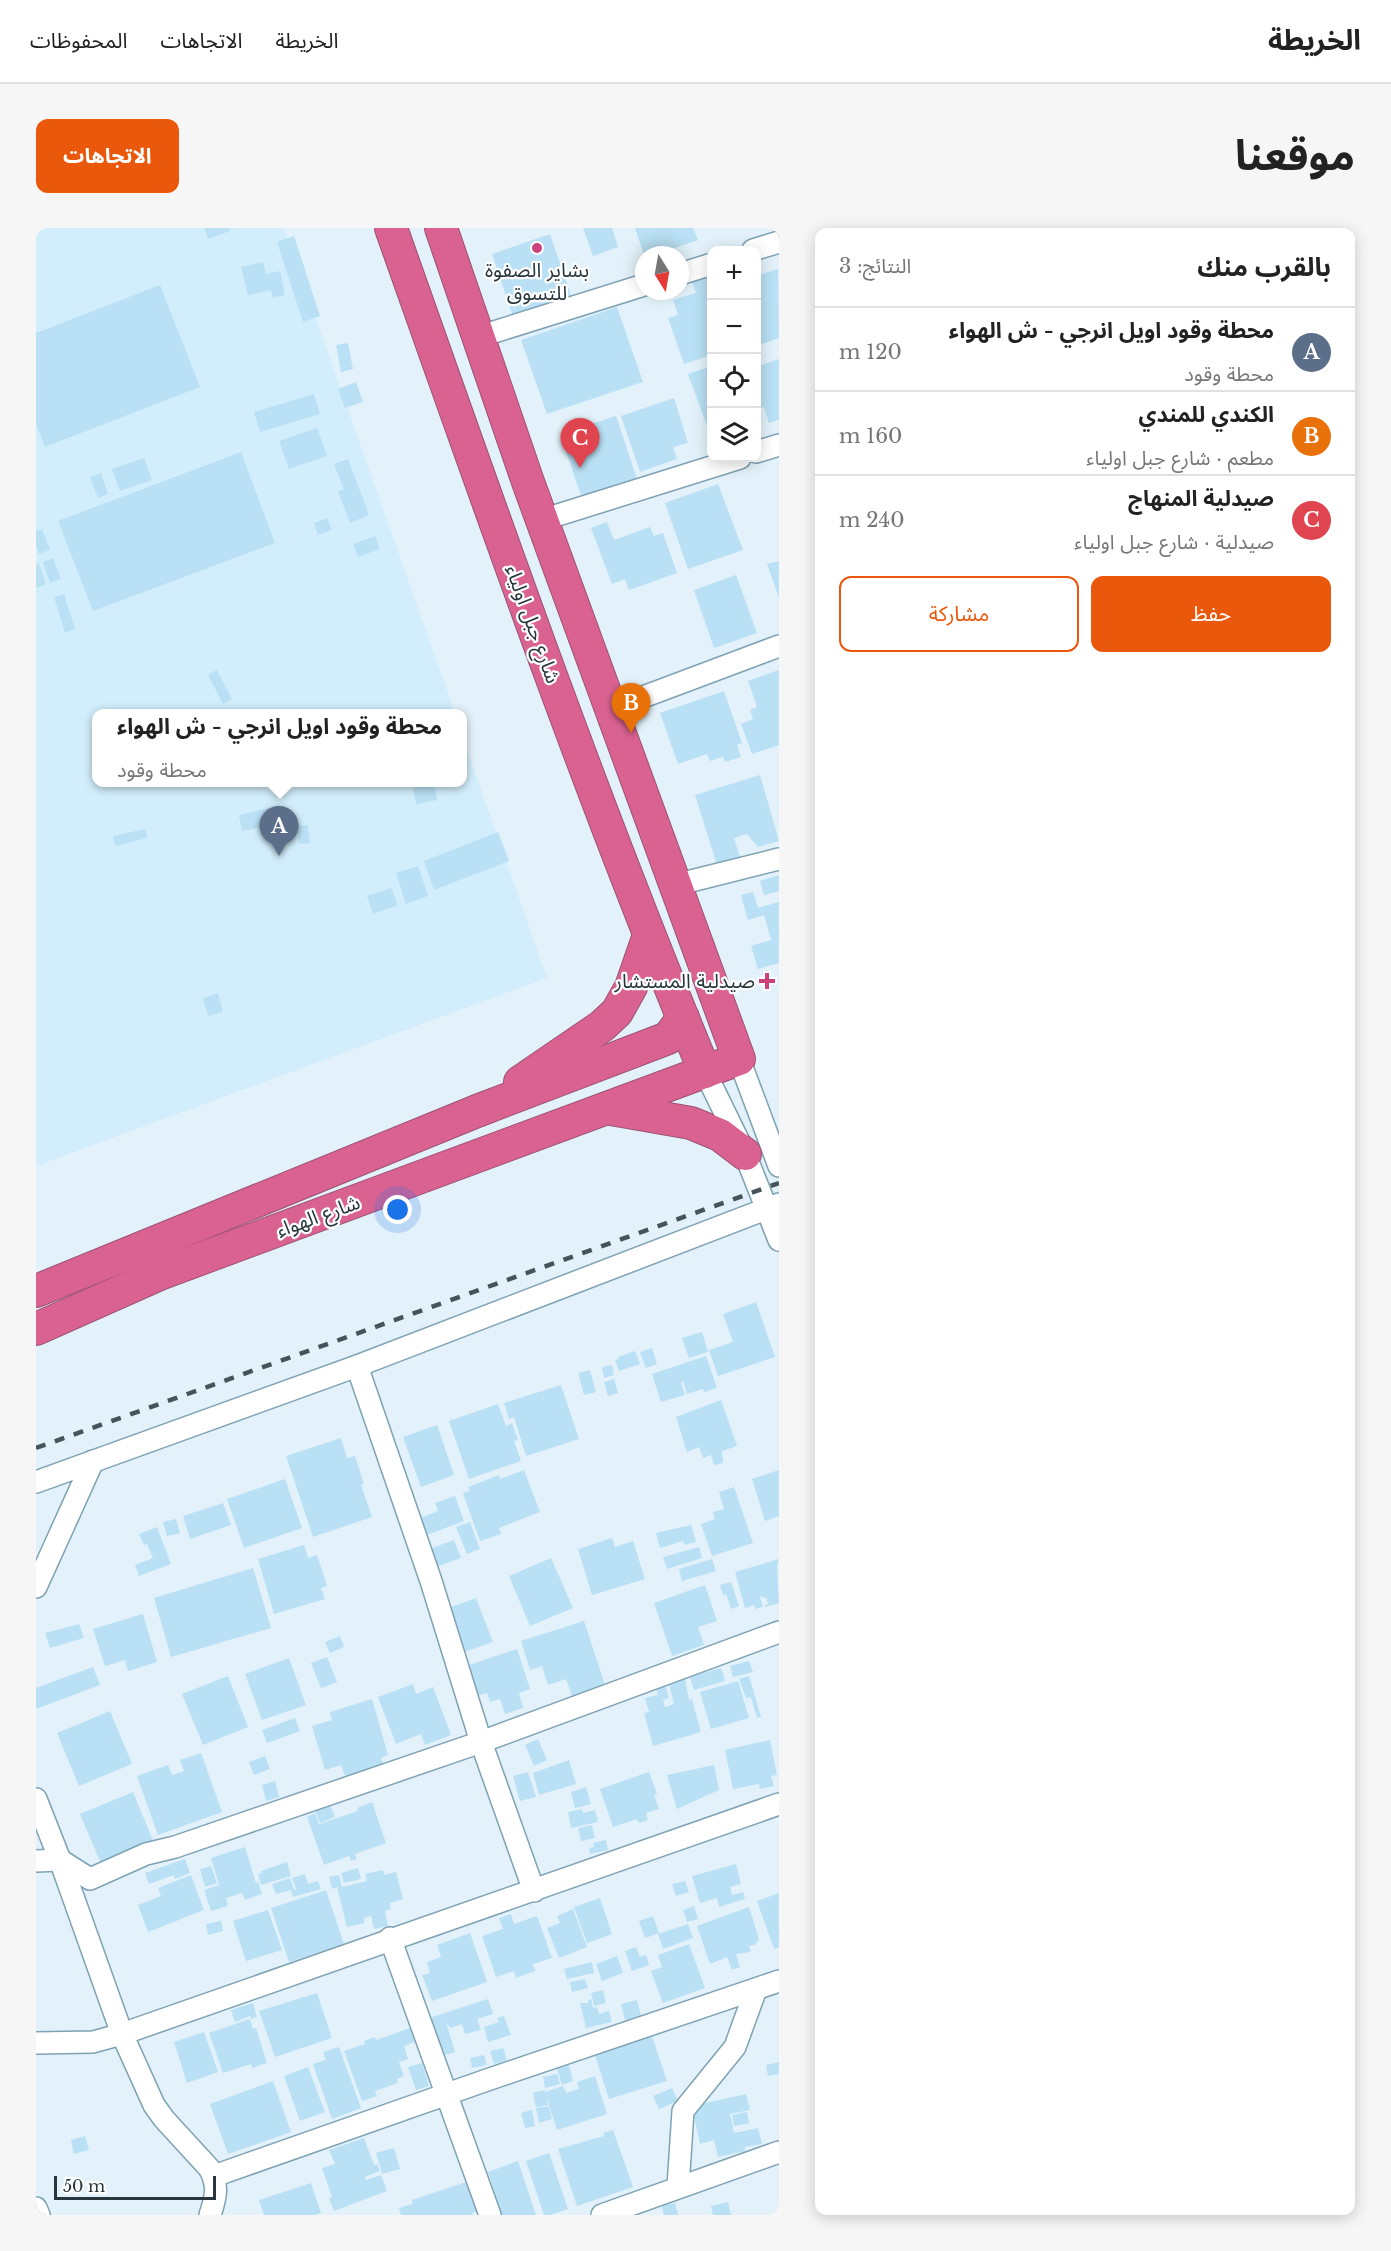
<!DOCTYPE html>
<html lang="ar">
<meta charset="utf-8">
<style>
body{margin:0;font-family:"Libre Baskerville","Noto Sans Arabic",serif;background:#f6f6f6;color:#222;direction:rtl}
.controls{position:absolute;right:18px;top:18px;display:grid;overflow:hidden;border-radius:12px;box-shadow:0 3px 15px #0003}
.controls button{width:54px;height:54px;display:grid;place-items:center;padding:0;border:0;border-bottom:2px solid #e0e0e0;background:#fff;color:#222;font:30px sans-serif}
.compass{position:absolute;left:599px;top:18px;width:54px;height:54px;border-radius:50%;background:#fff;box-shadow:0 3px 15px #0003;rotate:169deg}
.scale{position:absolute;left:18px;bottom:15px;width:162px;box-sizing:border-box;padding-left:6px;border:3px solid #27363d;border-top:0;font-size:16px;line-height:21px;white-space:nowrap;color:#27363d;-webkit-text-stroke:4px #fff;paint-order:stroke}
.you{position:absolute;left:362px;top:982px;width:21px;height:21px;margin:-15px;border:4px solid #fff;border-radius:50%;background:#1a73e8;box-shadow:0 0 0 9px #1a73e833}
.badge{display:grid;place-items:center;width:39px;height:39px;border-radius:50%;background:#ea580c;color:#fff;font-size:20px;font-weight:700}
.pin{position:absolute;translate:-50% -50px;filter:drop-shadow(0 2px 3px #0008)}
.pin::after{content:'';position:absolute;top:32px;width:21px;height:18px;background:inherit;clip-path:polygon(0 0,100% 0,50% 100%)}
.popup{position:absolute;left:56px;top:481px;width:375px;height:78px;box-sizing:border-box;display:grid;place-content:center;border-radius:12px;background:#fff;filter:drop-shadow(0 2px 4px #0005);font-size:20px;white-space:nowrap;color:#767676}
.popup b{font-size:22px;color:#222}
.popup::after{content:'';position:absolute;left:50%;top:100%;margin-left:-12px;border:12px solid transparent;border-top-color:#fff}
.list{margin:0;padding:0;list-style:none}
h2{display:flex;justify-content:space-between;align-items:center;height:78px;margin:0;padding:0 24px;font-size:26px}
h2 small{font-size:20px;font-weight:400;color:#767676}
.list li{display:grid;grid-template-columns:39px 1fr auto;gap:18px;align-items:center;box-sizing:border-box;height:84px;padding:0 24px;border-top:2px solid #e0e0e0}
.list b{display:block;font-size:22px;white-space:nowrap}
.list p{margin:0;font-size:20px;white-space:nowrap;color:#767676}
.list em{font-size:20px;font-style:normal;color:#767676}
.actions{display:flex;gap:12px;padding:18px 24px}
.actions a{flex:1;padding:14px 0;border:2px solid #ea580c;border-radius:12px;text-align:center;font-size:21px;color:#ea580c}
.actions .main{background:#ea580c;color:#fff}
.icon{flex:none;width:33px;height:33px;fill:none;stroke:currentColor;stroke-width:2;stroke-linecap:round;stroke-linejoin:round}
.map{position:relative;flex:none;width:743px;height:1987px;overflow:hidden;direction:ltr;border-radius:12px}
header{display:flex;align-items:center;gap:36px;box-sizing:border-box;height:84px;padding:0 30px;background:#fff;border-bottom:2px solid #e0e0e0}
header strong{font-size:28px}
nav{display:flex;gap:33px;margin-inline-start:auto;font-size:21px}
.intro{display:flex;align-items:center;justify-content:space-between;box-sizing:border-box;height:144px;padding:0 36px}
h1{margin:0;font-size:42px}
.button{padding:15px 27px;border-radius:12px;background:#ea580c;color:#fff;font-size:21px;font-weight:700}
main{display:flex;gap:36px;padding:0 36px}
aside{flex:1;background:#fff;border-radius:12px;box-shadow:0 3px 15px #0003}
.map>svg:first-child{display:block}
.built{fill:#d2eefc}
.building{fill:#b9e0f4}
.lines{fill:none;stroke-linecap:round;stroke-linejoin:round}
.minor-casing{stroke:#7ea2b4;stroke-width:24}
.highway-casing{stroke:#9b5374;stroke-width:34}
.minor{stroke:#fff;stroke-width:21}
.highway{stroke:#d96291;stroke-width:32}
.rail{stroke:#45545b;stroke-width:4.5;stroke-dasharray:10 10;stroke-linecap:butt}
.poi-dot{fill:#cb427d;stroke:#fff;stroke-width:2}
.labels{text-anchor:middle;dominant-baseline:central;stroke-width:4.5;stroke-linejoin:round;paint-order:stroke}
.poi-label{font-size:20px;fill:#27363d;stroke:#fff}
.street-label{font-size:20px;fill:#27363d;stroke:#fff}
</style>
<header>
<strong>الخريطة</strong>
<nav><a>الخريطة</a><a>الاتجاهات</a><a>المحفوظات</a></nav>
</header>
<div class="intro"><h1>موقعنا</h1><a class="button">الاتجاهات</a></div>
<main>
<aside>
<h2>بالقرب منك<small>النتائج: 3</small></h2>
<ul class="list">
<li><span class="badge" style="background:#5c6f8a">A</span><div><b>محطة وقود اويل انرجي - ش الهواء</b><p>محطة وقود</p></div><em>120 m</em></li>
<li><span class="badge" style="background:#e8710a">B</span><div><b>الكندي للمندي</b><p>مطعم · شارع جبل اولياء</p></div><em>160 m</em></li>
<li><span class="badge" style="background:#e0444e">C</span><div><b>صيدلية المنهاج</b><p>صيدلية · شارع جبل اولياء</p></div><em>240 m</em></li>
</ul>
<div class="actions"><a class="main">حفظ</a><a>مشاركة</a></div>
</aside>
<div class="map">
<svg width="743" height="1987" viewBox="0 0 743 1987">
<rect width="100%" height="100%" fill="#e3f2fa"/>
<polygon class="built" points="0,0 248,0 419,485 60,486 60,554 426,554 426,507 511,750 0,938"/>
<g class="building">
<polygon points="168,0 193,0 194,3 172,11"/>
<polygon points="547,0 576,0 582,19 557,28"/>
<polygon points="599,0 657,0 662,12 618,27 608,27"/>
<polygon points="514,6 538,76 479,95 456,26"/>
<polygon points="258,8 284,88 267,94 241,14"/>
<polygon points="227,34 230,46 244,43 249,67 237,70 235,62 212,67 205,39"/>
<polygon points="742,41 743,110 720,118 720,48"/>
<polygon points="675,48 675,127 648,136 632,90 642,87 637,72 660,65 656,54"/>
<polygon points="124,57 164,159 9,219 0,196 0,105"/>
<polygon points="581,79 607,154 511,186 485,112"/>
<polygon points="312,115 317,141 305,144 300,117"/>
<polygon points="743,131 743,192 733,195 728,179 720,181 720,139"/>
<polygon points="675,138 675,197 671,198 652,146"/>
<polygon points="320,154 327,174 309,180 302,161"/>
<polygon points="278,166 284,186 224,204 218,184"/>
<polygon points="638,170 652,215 637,219 641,231 604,244 585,188"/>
<polygon points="580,188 603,257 548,276 524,206"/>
<polygon points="281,200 291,228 253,241 243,213"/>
<polygon points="205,224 239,315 57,383 22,293"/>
<polygon points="108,230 116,252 84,263 76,241"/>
<polygon points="312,231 333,287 314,295 302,263 308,261 298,236"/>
<polygon points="65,245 72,266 62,270 54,249"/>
<polygon points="682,256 707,322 652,341 629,275"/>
<polygon points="291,290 296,302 282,307 278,295"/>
<polygon points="571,294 578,312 614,299 618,308 627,305 641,345 593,362 589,351 576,356 555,300"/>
<polygon points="6,301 14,322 3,326 0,317 0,303"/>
<polygon points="339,308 344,321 322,329 317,316"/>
<polygon points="17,330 25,351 14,355 7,334"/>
<polygon points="743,333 743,370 731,336"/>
<polygon points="3,336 10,356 0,360 0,337"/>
<polygon points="700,347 721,405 678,420 658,362"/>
<polygon points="28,366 39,401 29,405 18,369"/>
<polygon points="181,442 196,471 187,476 172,447"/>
<polygon points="743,442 743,517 716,526 705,496 717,491 714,482 721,479 712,453"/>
<polygon points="688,463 706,515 701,517 705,529 689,534 687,529 674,533 671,526 642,536 624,485"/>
<polygon points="724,547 743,613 722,619 711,606 698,610 704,629 681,637 659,567"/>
<polygon points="398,555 401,572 380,576 377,559"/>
<polygon points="233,580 236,597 206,603 203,587"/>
<polygon points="272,597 274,615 263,616 261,598"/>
<polygon points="109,601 111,610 79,618 77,608"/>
<polygon points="462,604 473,633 398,662 388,633"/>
<polygon points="382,638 392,668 370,676 360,645"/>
<polygon points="743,647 743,663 728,667 724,653"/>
<polygon points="355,660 362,677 337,686 331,668"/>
<polygon points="717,664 722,680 743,674 743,735 722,741 715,718 735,712 728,687 712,692 705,667"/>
<polygon points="182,765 187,784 172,788 167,770"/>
<polygon points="720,1074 739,1129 682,1148 673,1122 697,1114 687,1086"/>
<polygon points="666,1104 672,1124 653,1130 646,1110"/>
<polygon points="616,1120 621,1136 610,1140 604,1124"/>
<polygon points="599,1123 604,1136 583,1143 579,1132 583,1131 582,1129"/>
<polygon points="670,1128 681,1160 668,1164 667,1161 651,1166 647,1153 645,1154 649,1167 625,1174 616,1146"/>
<polygon points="576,1137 578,1147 568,1150 566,1139"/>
<polygon points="554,1142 560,1164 548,1167 542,1145"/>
<polygon points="578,1151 582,1165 572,1168 568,1154"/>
<polygon points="525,1157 543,1211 490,1228 478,1189 473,1191 468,1175"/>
<polygon points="685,1172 701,1218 686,1223 687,1235 678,1237 675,1227 667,1230 663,1219 651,1224 640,1189"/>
<polygon points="462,1176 470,1198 476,1195 482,1212 478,1213 485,1233 433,1251 413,1193"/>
<polygon points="401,1197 418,1247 385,1259 367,1209"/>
<polygon points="305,1210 311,1230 319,1228 328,1256 325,1257 336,1289 277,1309 250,1228"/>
<polygon points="488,1242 504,1284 463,1300 465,1306 444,1313 427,1265 434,1263 432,1259 463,1247 464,1251"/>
<polygon points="743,1242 743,1288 729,1293 716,1251"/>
<polygon points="249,1251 266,1300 208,1320 191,1271"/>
<polygon points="698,1259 717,1315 676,1328 665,1296 679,1291 677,1284 688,1281 683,1264"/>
<polygon points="419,1268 428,1293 383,1310 377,1293 402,1283 399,1275"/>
<polygon points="187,1275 195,1297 154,1311 147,1288"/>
<polygon points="140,1291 144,1305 131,1308 127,1294"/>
<polygon points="434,1294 444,1321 431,1326 420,1299"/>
<polygon points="655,1297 660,1314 648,1317 647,1313 624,1320 620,1305"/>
<polygon points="121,1299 135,1336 103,1348 99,1337 117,1330 111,1316 108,1317 103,1306"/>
<polygon points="576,1310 579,1319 597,1313 609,1351 556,1367 542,1321"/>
<polygon points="418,1312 425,1330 395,1341 388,1323"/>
<polygon points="268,1317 272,1330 281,1327 291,1358 285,1360 289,1371 238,1386 222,1331"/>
<polygon points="663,1319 666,1330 631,1341 627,1329"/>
<polygon points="515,1330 537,1380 494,1398 473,1348"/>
<polygon points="676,1331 680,1343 646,1353 643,1341"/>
<polygon points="743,1331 741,1338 743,1375 729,1379 729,1377 732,1376 730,1369 727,1370 726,1368 724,1369 727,1379 719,1381 719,1377 709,1380 699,1344"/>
<polygon points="217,1340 235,1400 135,1429 118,1370"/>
<polygon points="695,1354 703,1378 695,1381 690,1366 687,1367 684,1357"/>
<polygon points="669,1357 681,1393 662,1399 668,1417 636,1428 618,1375"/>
<polygon points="440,1370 457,1414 428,1424 412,1380"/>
<polygon points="107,1386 121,1434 92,1443 89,1432 69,1438 57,1401"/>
<polygon points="548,1393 569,1457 536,1468 530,1451 512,1457 506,1438 494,1442 485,1413"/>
<polygon points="43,1396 48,1410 14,1420 9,1405"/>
<polygon points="304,1408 308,1419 294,1425 289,1414"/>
<polygon points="481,1421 494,1461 483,1465 487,1480 469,1486 464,1471 454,1474 451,1465 433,1470 424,1440"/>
<polygon points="291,1429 301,1454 285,1460 275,1435"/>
<polygon points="253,1430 270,1477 226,1492 209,1446"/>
<polygon points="713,1433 717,1444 697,1449 694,1438"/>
<polygon points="57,1439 64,1457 0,1481 0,1460"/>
<polygon points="685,1440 689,1453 658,1462 654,1449"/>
<polygon points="192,1448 212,1499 167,1517 146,1466"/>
<polygon points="713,1448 725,1489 721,1490 715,1469 710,1470 703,1451"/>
<polygon points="649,1451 653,1472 656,1471 665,1504 617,1518 608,1485 613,1484 609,1470 622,1467 620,1460 629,1457 633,1470 627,1472 629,1479 638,1476 633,1456"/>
<polygon points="702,1453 713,1490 675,1501 664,1464"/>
<polygon points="377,1456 380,1466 397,1459 415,1507 389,1517 385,1506 360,1516 342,1469"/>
<polygon points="336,1471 352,1527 345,1530 347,1536 309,1548 305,1537 289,1542 276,1498 296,1492 294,1484"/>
<polygon points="74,1483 96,1536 43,1558 21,1505"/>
<polygon points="259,1490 264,1503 231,1515 226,1502"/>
<polygon points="502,1511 511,1532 498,1538 489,1517"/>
<polygon points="734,1512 741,1547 735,1548 738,1558 724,1561 723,1556 697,1561 689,1522"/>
<polygon points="165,1525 186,1584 122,1607 101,1548 132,1537 136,1547 148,1543 144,1532"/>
<polygon points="229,1528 234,1541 218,1547 213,1534"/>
<polygon points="533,1532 540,1556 503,1567 497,1545"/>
<polygon points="678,1537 683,1562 641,1581 631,1547"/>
<polygon points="492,1544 500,1569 484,1573 477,1548"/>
<polygon points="613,1544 621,1566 618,1567 623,1581 610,1585 612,1592 603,1595 601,1591 577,1599 564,1561"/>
<polygon points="239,1553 243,1569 230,1573 226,1557"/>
<polygon points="550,1559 555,1576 539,1580 535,1564"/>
<polygon points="97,1564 118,1615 65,1636 44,1586"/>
<polygon points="336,1574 350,1615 319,1626 321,1631 315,1633 313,1628 288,1637 271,1589 279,1585 283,1596 322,1583 321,1580"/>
<polygon points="294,1577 299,1589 284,1595 279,1582"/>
<polygon points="546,1581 547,1585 559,1582 562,1594 535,1600 532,1584"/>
<polygon points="556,1597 559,1610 545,1613 542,1600"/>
<polygon points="570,1612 572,1622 554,1626 553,1620 558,1619 557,1615"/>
<polygon points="209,1619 220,1655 222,1654 226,1666 209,1672 206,1665 190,1670 192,1678 175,1683 168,1662 183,1657 175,1630"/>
<polygon points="149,1631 154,1645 139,1651 138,1647 113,1656 109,1645"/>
<polygon points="251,1634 255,1648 225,1657 222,1646 226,1645 225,1643"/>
<polygon points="700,1636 705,1656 694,1659 696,1667 707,1664 709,1671 683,1679 681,1670 664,1675 656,1648"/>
<polygon points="175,1638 181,1655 169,1659 164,1641"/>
<polygon points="322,1640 325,1651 308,1655 305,1645"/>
<polygon points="347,1642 348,1647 360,1644 367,1671 354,1675 355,1681 349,1683 352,1698 338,1701 335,1688 328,1690 328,1695 311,1699 301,1659 296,1661 293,1649 303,1647 306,1659 331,1653 329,1646"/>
<polygon points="269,1646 272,1656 282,1653 285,1661 257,1669 255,1662 240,1666 236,1656 254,1650 258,1662 260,1661 256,1650"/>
<polygon points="155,1647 168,1682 112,1704 102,1677 125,1668 122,1660"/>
<polygon points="649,1653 653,1664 640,1668 636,1656"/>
<polygon points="290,1662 308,1716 253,1734 235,1680"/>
<polygon points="743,1665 743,1719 738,1721 721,1673"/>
<polygon points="564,1670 576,1706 551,1715 538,1679"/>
<polygon points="658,1678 662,1691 651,1694 647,1682"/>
<polygon points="713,1679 723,1711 719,1717 713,1718 715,1724 700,1726 704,1739 696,1742 691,1729 674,1736 661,1698"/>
<polygon points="537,1681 551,1719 523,1730 511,1700 524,1695 521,1688"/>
<polygon points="232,1682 246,1722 210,1733 197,1693"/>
<polygon points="475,1686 478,1696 501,1688 516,1730 497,1736 499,1743 480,1750 478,1743 460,1749 446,1708 467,1701 463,1690"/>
<polygon points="617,1688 623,1705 609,1710 603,1693"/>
<polygon points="185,1693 187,1703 172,1707 170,1696"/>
<polygon points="652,1696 657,1710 627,1721 622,1706"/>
<polygon points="434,1705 451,1754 396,1773 386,1747 394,1745 391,1734 405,1729 401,1717"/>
<polygon points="653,1716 669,1760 627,1775 615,1743 626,1739 622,1727"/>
<polygon points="600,1719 604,1729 610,1727 613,1737 596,1743 589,1723"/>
<polygon points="581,1728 587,1745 566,1753 560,1736"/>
<polygon points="556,1734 558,1745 531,1751 528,1741"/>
<polygon points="549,1751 552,1760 536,1764 534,1754"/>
<polygon points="567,1762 570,1775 558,1778 555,1765"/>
<polygon points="281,1765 296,1810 239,1829 223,1783"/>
<polygon points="452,1771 457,1786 441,1791 445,1802 429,1806 426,1796 414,1800 410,1794 419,1824 405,1828 393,1790"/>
<polygon points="555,1771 557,1780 561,1779 563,1786 573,1783 576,1794 550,1800 544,1775 552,1775 552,1772"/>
<polygon points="601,1772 605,1788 589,1792 585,1776"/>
<polygon points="217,1775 221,1789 215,1791 214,1788 199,1794 195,1782"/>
<polygon points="468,1788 475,1807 452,1814 448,1799 463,1794 461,1790"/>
<polygon points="214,1791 217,1801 220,1800 231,1835 216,1840 215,1836 187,1845 173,1805"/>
<polygon points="374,1800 379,1814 368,1818 372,1831 363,1834 368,1848 361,1851 362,1855 339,1863 341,1868 326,1873 308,1823 329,1816 328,1813 339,1809 340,1812"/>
<polygon points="614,1802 631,1853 573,1871 557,1821"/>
<polygon points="168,1804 182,1844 151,1855 138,1814"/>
<polygon points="303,1819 325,1880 296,1891 277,1836 290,1832 287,1824"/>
<polygon points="467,1820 471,1832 458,1836 454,1823"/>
<polygon points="448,1827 451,1837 436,1840 434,1830"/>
<polygon points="743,1834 743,1846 732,1848 730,1837"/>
<polygon points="386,1835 393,1858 380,1862 372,1839"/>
<polygon points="533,1837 537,1853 526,1857 521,1841"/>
<polygon points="272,1839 289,1884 264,1893 248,1848"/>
<polygon points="521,1846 524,1856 509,1860 507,1849"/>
<polygon points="559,1848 571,1886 521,1902 509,1864 527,1858 530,1865 543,1861 541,1854"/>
<polygon points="237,1853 255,1904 192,1926 174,1876"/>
<polygon points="636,1860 642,1873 623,1881 617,1868"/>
<polygon points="509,1862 512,1877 500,1879 497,1865"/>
<polygon points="710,1866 714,1882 694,1886 698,1905 722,1900 726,1916 709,1919 709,1923 682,1929 678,1912 664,1916 656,1878"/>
<polygon points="513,1878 516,1891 503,1895 500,1880"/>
<polygon points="496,1882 499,1898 489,1900 485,1885"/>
<polygon points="711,1884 713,1895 698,1898 696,1887"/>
<polygon points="577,1902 597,1959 541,1978 522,1921 568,1908 567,1905"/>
<polygon points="49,1908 53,1922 38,1926 35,1912"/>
<polygon points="328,1910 338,1937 341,1936 344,1943 329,1949 330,1952 345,1947 351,1963 298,1983 293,1970 296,1969 286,1940 299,1936 293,1922"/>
<polygon points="358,1920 364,1941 346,1946 340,1925"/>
<polygon points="513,1925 532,1981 514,1987 508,1987 490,1933"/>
<polygon points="482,1933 500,1987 466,1987 452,1944"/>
<polygon points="433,1953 443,1983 436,1985 437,1987 365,1987 363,1980 377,1976 376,1972"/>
<polygon points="275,1955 285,1985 279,1987 228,1987 223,1972"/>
<polygon points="692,1974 695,1987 677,1987 675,1978"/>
<polygon points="639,1975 642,1987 628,1987 626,1978"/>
</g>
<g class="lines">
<defs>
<g id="minor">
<polyline points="717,22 743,14"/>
<polyline points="644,46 676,36"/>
<polyline points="442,109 608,57"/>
<polyline points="720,224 743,217"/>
<polyline points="506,292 704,230"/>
<polyline points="575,481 743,418"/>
<polyline points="639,657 743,631"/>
<polyline points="703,831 743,938"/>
<polyline points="669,844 709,926 743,1012"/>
<polyline points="321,1138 395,1353 445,1514 498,1663"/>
<polyline points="0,1254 321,1138 743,976"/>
<polyline points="0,1359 57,1233"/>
<path d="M0,1571L24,1632L86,1806L118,1877L128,1891L173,1940C183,1957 180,1969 174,1987"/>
<polyline points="0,1633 24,1632 54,1651 110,1626 139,1619 445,1514 743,1404"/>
<polyline points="354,1710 454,1987"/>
<polyline points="0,1815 57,1814 86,1806 743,1576"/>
<polyline points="178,1948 451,1852 743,1753"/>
<polyline points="642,1959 647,1883 699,1819 720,1761"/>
<polyline points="0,1980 3,1987"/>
<polyline points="566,1987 743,1924"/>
</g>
<g id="highway">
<path d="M355,0C455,283 554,567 669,844"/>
<polyline points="484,854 566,798 581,784 595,759 613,707"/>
<polyline points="575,881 655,895 684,907 709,926"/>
<polyline points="0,1063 441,883 632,810 647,790"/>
<polyline points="0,1101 126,1045 703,831 492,254 405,0"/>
</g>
</defs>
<use href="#minor" class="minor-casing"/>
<use href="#highway" class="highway-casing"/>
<use href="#minor" class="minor"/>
<use href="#highway" class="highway"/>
<polyline class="rail" points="0,1220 743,955"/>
</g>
<g class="poi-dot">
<circle cx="501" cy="20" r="6"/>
<path d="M728 744h6v6h6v6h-6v6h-6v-6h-6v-6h6z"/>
</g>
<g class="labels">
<g class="poi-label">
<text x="501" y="42">بشاير الصفوة<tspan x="501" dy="23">للتسوق</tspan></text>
<text x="719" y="753" text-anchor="end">صيدلية المستشار</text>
</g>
<g class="street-label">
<text transform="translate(497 396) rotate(70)">شارع جبل اولياء</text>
<text transform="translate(282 988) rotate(-20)">شارع الهواء</text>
</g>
</g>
</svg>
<div class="controls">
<button>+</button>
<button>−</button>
<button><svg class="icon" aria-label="locate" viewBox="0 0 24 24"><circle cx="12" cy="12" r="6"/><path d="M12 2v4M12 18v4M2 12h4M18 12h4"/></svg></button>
<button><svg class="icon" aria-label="layers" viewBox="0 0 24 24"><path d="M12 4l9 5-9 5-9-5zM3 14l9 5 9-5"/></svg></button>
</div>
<svg class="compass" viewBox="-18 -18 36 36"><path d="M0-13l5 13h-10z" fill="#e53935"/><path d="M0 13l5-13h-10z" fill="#767676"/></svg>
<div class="scale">50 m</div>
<div class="you"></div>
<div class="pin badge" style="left:243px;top:628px;background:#5c6f8a">A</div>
<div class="popup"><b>محطة وقود اويل انرجي - ش الهواء</b>محطة وقود</div>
<div class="pin badge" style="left:595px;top:505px;background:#e8710a">B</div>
<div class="pin badge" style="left:544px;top:240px;background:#e0444e">C</div>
</div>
</main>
